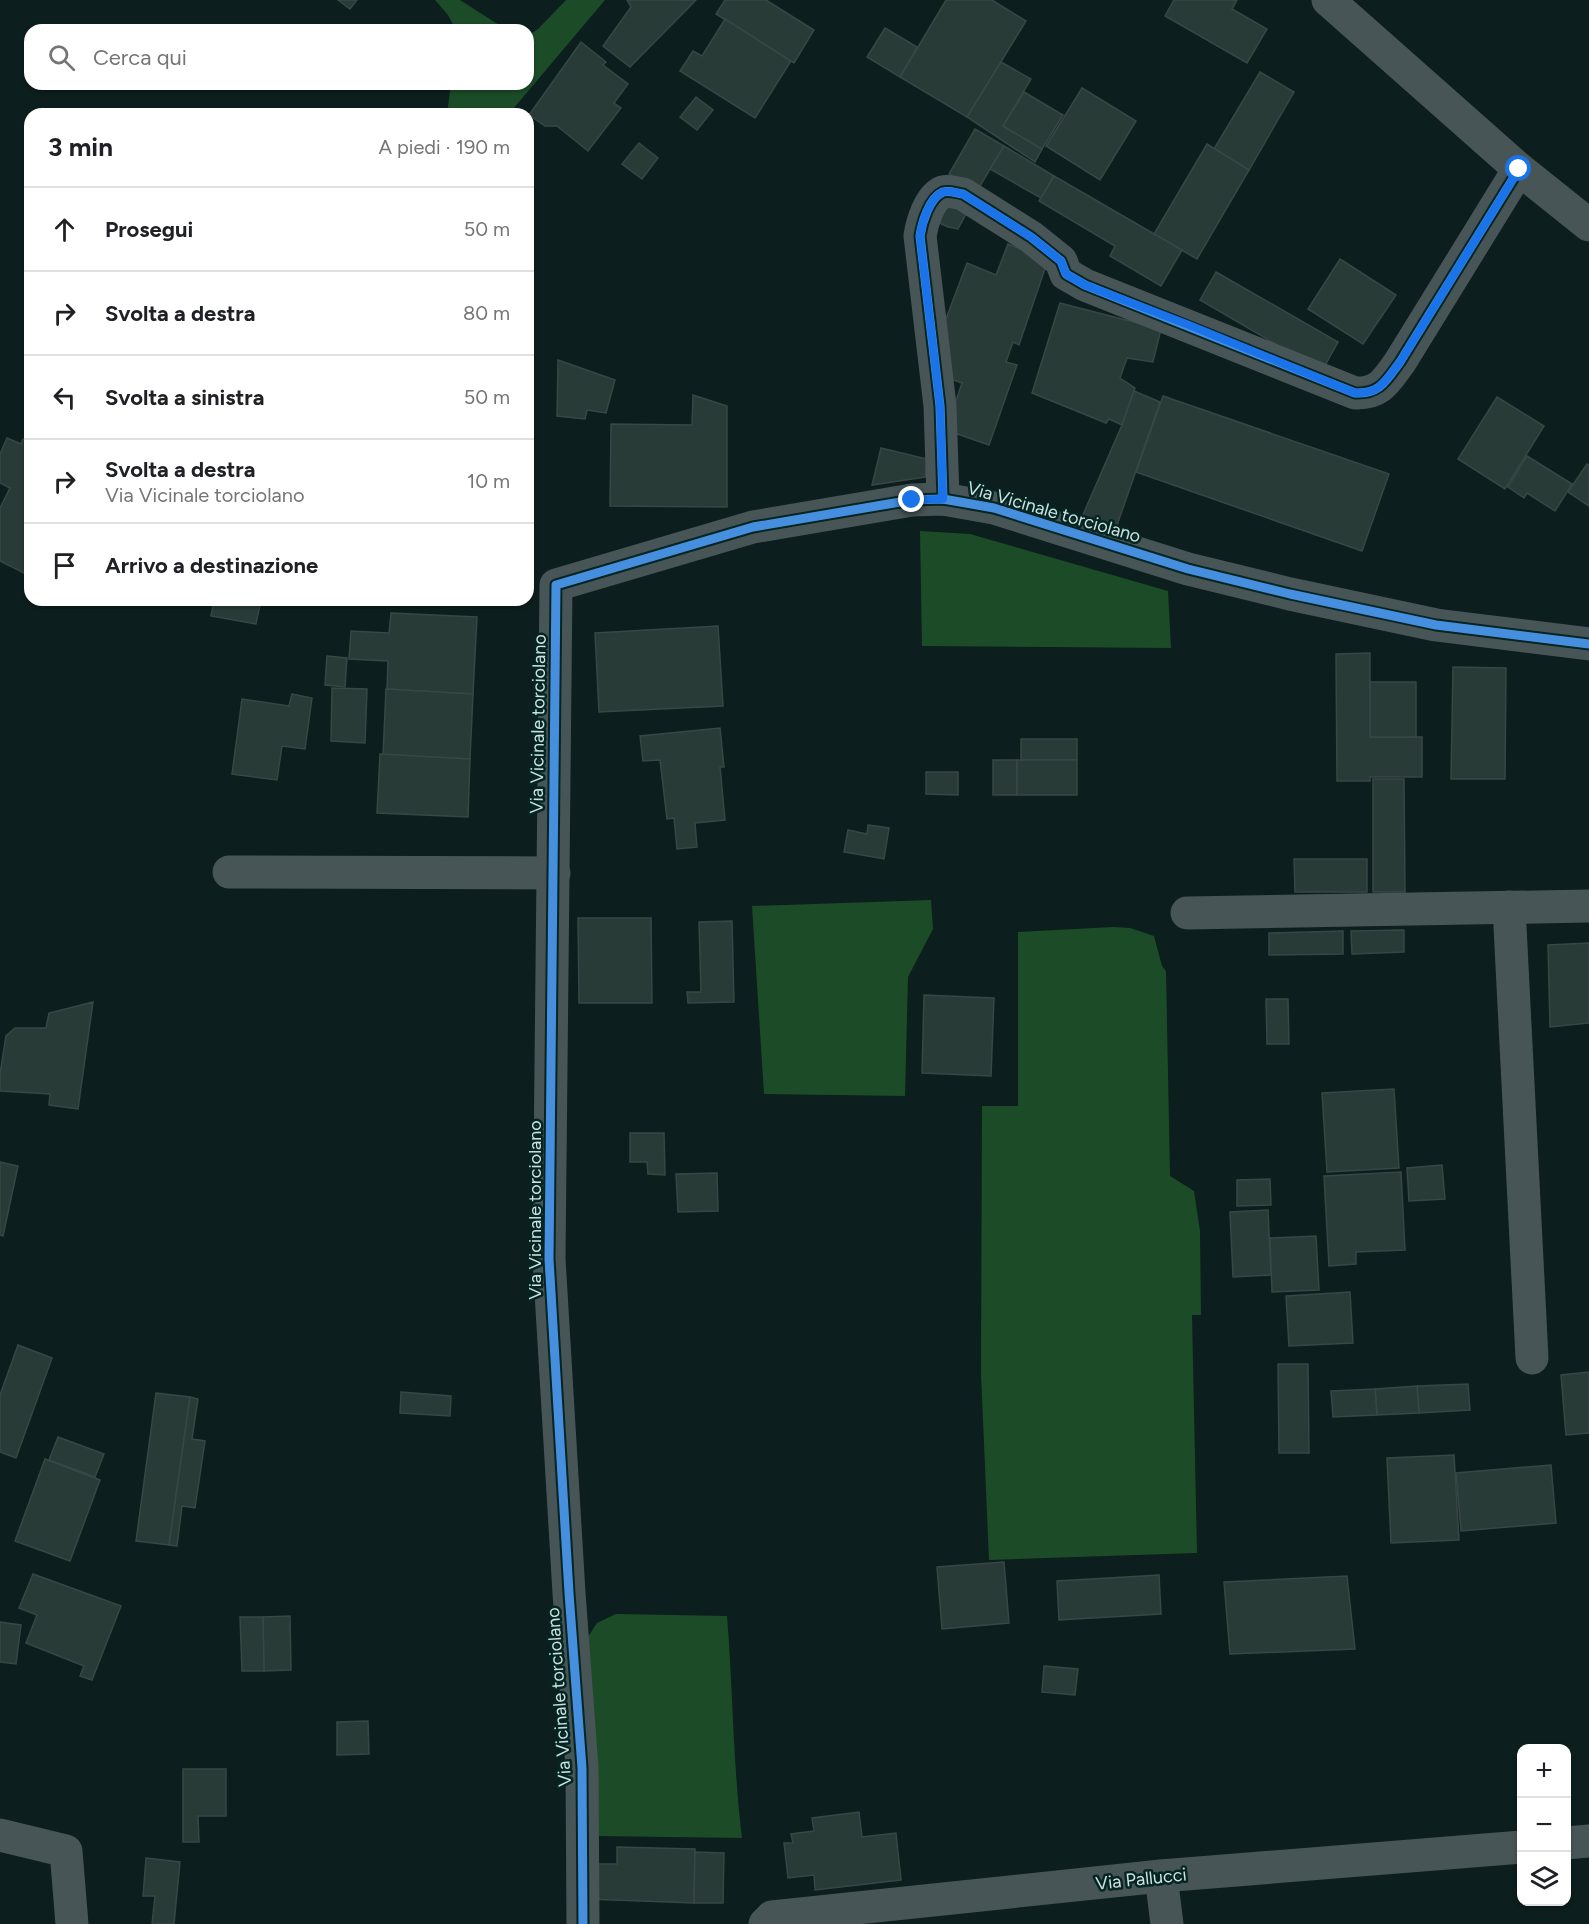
<!DOCTYPE html>
<html lang="it">
<meta charset="utf-8">
<style>
body{margin:0;font-family:Figtree,sans-serif;background:#f2f2f2;color:#202124}
.controls{position:absolute;right:18px;bottom:18px;display:grid;overflow:hidden;border-radius:12px;box-shadow:0 2px 4px #0004}
.controls button{width:54px;height:54px;display:grid;place-items:center;padding:0;border:0;border-bottom:2px solid #e0e0e0;background:#fff;color:#202124;font:30px sans-serif}
.stop{position:absolute;width:18px;height:18px;margin:-14px;border:4px solid #1a73e8;border-radius:50%;background:#fff}
.stop.end{background:#1a73e8;border-color:#fff;box-shadow:0 2px 6px #0008}
.list{margin:0;padding:0;list-style:none}
h2{display:flex;justify-content:space-between;align-items:center;height:78px;margin:0;padding:0 24px;font-size:26px}
h2 small{font-size:20px;font-weight:400;color:#757577}
.list li{display:grid;grid-template-columns:39px 1fr auto;gap:18px;align-items:center;box-sizing:border-box;height:84px;padding:0 24px;border-top:2px solid #e0e0e0}
.list b{display:block;font-size:22px;white-space:nowrap}
.list p{margin:0;font-size:20px;white-space:nowrap;color:#757577}
.list em{font-size:20px;font-style:normal;color:#757577}
.icon{flex:none;width:33px;height:33px;fill:none;stroke:currentColor;stroke-width:2;stroke-linecap:round;stroke-linejoin:round}
.map{position:relative;flex:none;width:1589px;height:1924px;overflow:hidden}
.search{position:absolute;background:#fff;box-shadow:0 2px 4px #0004;left:24px;top:24px;width:510px;height:66px;display:flex;align-items:center;gap:15px;box-sizing:border-box;padding:0 21px;border-radius:18px;color:#757577;font-size:22px}
.panel{position:absolute;background:#fff;box-shadow:0 2px 4px #0004;left:24px;top:108px;width:510px;height:498px;border-radius:18px}
.map>svg:first-child{display:block}
.green{fill:#1c4c27}
.building{fill:#283b37;stroke:#384745;stroke-width:1.5}
.lines{fill:none;stroke-linecap:round;stroke-linejoin:round}
.minor{stroke:#485556;stroke-width:33}
.cycleway-casing{stroke:#052523;stroke-width:13}
.cycleway{stroke:#468fdf;stroke-width:9}
.route{stroke:#1a73e8;stroke-width:8}
.labels{text-anchor:middle;dominant-baseline:central;stroke-width:5;stroke-linejoin:round;paint-order:stroke}
.street-label{font-size:18px;fill:#cde2e0;stroke:#052523}
</style>
<div class="map">
<svg width="1589" height="1924" viewBox="0 0 1589 1924">
<rect width="100%" height="100%" fill="#0c1e1d"/>
<g class="green">
<polygon points="435,0 460,0 507,30 456,30 448,15"/>
<polygon points="566,0 605,0 513,109 512,114 447,114 451,84 528,84 528,36 538,29"/>
<polygon points="920,531 970,534 1168,591 1171,648 922,646"/>
<polygon points="931,900 933,929 908,977 905,1096 764,1094 752,906"/>
<polygon points="1113,927 1130,928 1154,936 1162,966 1166,971 1170,1176 1194,1191 1200,1231 1201,1315 1192,1315 1197,1553 989,1560 981,1374 982,1106 1018,1106 1018,932"/>
<path d="M616,1614L727,1616C733,1690 733,1765 742,1838L597,1836L582,1646L597,1623Z"/>
</g>
<g class="building">
<polygon points="338,0 357,0 350,9"/>
<polygon points="627,0 696,0 630,67 603,46 631,7"/>
<polygon points="725,0 766,0 814,30 794,63 716,14"/>
<polygon points="946,0 992,0 1026,21 967,117 900,77"/>
<polygon points="1174,0 1237,0 1232,9 1267,29 1247,63 1165,16"/>
<polygon points="725,19 791,61 755,118 680,71 693,51 702,56"/>
<polygon points="885,28 917,47 900,77 867,57"/>
<polygon points="581,42 606,62 603,65 628,84 614,103 621,108 588,151 557,126 545,126 529,115"/>
<polygon points="1001,62 1031,79 1003,126 1042,149 1035,162 967,117"/>
<polygon points="1260,72 1294,92 1249,170 1214,149"/>
<polygon points="1082,88 1136,121 1100,180 1046,146"/>
<polygon points="1024,92 1063,115 1042,149 1003,126"/>
<polygon points="696,97 713,110 697,130 680,117"/>
<polygon points="975,129 1004,146 977,191 949,174"/>
<polygon points="639,143 658,158 642,179 622,164"/>
<polygon points="1207,144 1249,170 1197,259 1154,234"/>
<polygon points="1004,146 1054,176 1041,198 990,169"/>
<polygon points="1054,176 1182,250 1161,286 1110,256 1115,246 1039,201"/>
<polygon points="947,202 968,210 958,229 948,227 933,220"/>
<polygon points="1008,244 1048,260 1019,345 1013,342 1006,362 1017,365 989,445 946,430 962,383 942,376 935,348 967,263 996,275"/>
<polygon points="1340,259 1396,295 1363,344 1308,309"/>
<polygon points="1216,272 1338,342 1322,371 1200,300"/>
<polygon points="1060,303 1161,329 1153,362 1127,358 1120,378 1135,388 1122,425 1109,419 1106,423 1032,393"/>
<polygon points="558,360 615,380 606,413 587,410 585,419 557,416"/>
<polygon points="1134,391 1160,402 1116,528 1082,517 1122,425"/>
<polygon points="693,395 727,406 727,507 610,506 611,424 692,425"/>
<polygon points="1163,396 1389,474 1362,551 1136,472"/>
<polygon points="1497,397 1544,426 1505,489 1458,459"/>
<polygon points="7,438 21,444 23,439 30,442 30,576 0,561 0,508 10,488 0,483 0,454"/>
<polygon points="881,448 927,459 925,477 872,485"/>
<polygon points="1527,456 1572,484 1555,511 1527,493 1524,498 1508,487"/>
<polygon points="1587,464 1589,465 1589,506 1568,492"/>
<polygon points="214,600 261,600 256,624 211,616"/>
<polygon points="391,613 477,617 473,694 387,689 388,661 349,659 351,631 389,633"/>
<polygon points="718,626 723,706 599,712 595,633"/>
<polygon points="1370,653 1370,737 1422,737 1422,777 1370,777 1370,781 1337,781 1336,654"/>
<polygon points="327,656 347,658 345,687 325,685"/>
<polygon points="1453,667 1506,668 1505,779 1451,779"/>
<rect x="1370" y="682" width="46" height="55"/>
<polygon points="332,688 367,689 365,743 331,741"/>
<polygon points="386,689 473,694 470,759 383,755"/>
<polygon points="292,694 312,698 305,749 282,746 277,780 232,774 242,699 289,706"/>
<polygon points="720,728 724,767 720,767 725,820 695,823 697,847 677,849 674,818 667,819 660,760 643,761 640,736"/>
<rect x="1021" y="739" width="56" height="21"/>
<polygon points="380,754 470,759 468,817 377,813"/>
<rect x="993" y="760" width="24" height="35"/>
<rect x="1017" y="760" width="60" height="35"/>
<polygon points="926,772 958,772 958,795 926,794"/>
<polygon points="1373,779 1404,779 1405,892 1373,892"/>
<polygon points="868,825 889,828 884,859 844,852 848,830 867,834"/>
<polygon points="1294,859 1367,859 1367,892 1295,892"/>
<polygon points="578,918 651,918 652,1003 579,1003"/>
<polygon points="732,921 734,1002 688,1003 687,992 701,992 699,922"/>
<polygon points="1404,930 1404,952 1352,954 1351,931"/>
<polygon points="1343,931 1343,954 1269,955 1269,933"/>
<polygon points="1589,943 1589,1023 1550,1027 1548,945"/>
<polygon points="924,995 994,998 991,1076 922,1073"/>
<polygon points="1266,999 1288,999 1289,1044 1267,1044"/>
<polygon points="93,1002 78,1109 49,1105 50,1094 0,1091 0,1074 6,1036 15,1028 46,1028 49,1013"/>
<polygon points="1394,1089 1399,1168 1327,1172 1322,1093"/>
<polygon points="630,1133 664,1133 665,1175 648,1174 647,1162 630,1162"/>
<polygon points="0,1162 18,1166 3,1236 0,1235"/>
<polygon points="1442,1165 1445,1199 1409,1201 1407,1168"/>
<polygon points="1401,1172 1405,1250 1356,1252 1356,1264 1329,1266 1324,1176"/>
<polygon points="717,1173 718,1211 678,1212 676,1174"/>
<polygon points="1270,1179 1271,1205 1237,1206 1237,1180"/>
<polygon points="1268,1210 1271,1275 1233,1277 1230,1212"/>
<polygon points="1316,1236 1319,1290 1272,1292 1270,1238"/>
<polygon points="1350,1292 1353,1343 1289,1346 1286,1296"/>
<polygon points="18,1345 52,1358 16,1458 0,1452 0,1395"/>
<polygon points="1278,1364 1308,1364 1309,1453 1279,1453"/>
<polygon points="1589,1372 1589,1433 1566,1435 1561,1375"/>
<polygon points="1468,1384 1470,1410 1419,1413 1417,1386"/>
<polygon points="1417,1386 1419,1413 1377,1415 1375,1389"/>
<polygon points="1375,1389 1377,1415 1333,1417 1331,1391"/>
<polygon points="401,1392 451,1396 450,1416 400,1413"/>
<polygon points="156,1393 190,1397 169,1545 136,1541"/>
<polygon points="190,1397 198,1399 192,1439 205,1441 195,1508 182,1506 177,1546 169,1545"/>
<polygon points="58,1437 104,1454 95,1477 49,1460"/>
<polygon points="1454,1455 1459,1540 1391,1543 1387,1458"/>
<polygon points="45,1459 100,1480 70,1561 15,1541"/>
<polygon points="1551,1465 1556,1523 1461,1531 1456,1473"/>
<polygon points="1004,1562 1009,1623 942,1629 937,1567"/>
<polygon points="33,1574 121,1606 92,1680 80,1676 84,1666 26,1643 37,1615 19,1608"/>
<polygon points="1159,1575 1161,1614 1059,1620 1057,1581"/>
<polygon points="1347,1576 1355,1649 1230,1654 1224,1582"/>
<polygon points="290,1616 291,1670 264,1671 263,1617"/>
<polygon points="240,1617 263,1617 264,1671 242,1671"/>
<polygon points="0,1622 21,1625 16,1664 0,1662"/>
<polygon points="1044,1666 1078,1669 1075,1695 1042,1692"/>
<polygon points="368,1721 369,1754 337,1755 337,1722"/>
<polygon points="183,1769 226,1769 226,1816 198,1816 199,1842 183,1842"/>
<polygon points="859,1812 862,1837 896,1833 901,1880 815,1890 814,1875 788,1878 784,1843 793,1843 791,1834 814,1831 812,1818"/>
<polygon points="617,1847 695,1849 694,1903 587,1899 585,1864 617,1864"/>
<polygon points="695,1852 724,1853 723,1903 694,1903"/>
<polygon points="146,1858 180,1862 174,1924 152,1924 155,1896 143,1896"/>
</g>
<g class="lines">
<g class="minor">
<polyline points="1328,0 1519,169 1589,225"/>
<path d="M943,499L940,406L920,236C922,223 929,198 943,192C949,190 956,193 963,194L1031,237L1061,261L1066,274L1085,285L1355,393C1380,394 1386,381 1400,362L1519,169"/>
<polyline points="229,872 554,873"/>
<polyline points="1509,907 1532,1358"/>
<polyline points="1187,913 1589,906"/>
<polyline points="0,1835 66,1851 72,1924"/>
<polyline points="1566,1843 1589,1841"/>
<polyline points="1161,1876 1167,1924"/>
<polyline points="583,1924 582,1768 569,1593 549,1259 556,585 753,527 912,500 943,499 994,508 1188,569 1290,594 1436,625 1589,644"/>
<polyline points="765,1924 772,1917 1161,1876 1522,1847"/>
</g>
<defs>
<g id="cycleway">
<path d="M943,499L940,406L920,236C922,223 929,198 943,192C949,190 956,193 963,194L1031,237L1061,261L1066,274L1085,285L1355,393C1380,394 1386,381 1400,362L1519,169"/>
<polyline points="583,1924 582,1768 569,1593 549,1259 556,585 753,527 912,500 943,499 994,508 1188,569 1290,594 1436,625 1589,644"/>
</g>
</defs>
<use href="#cycleway" class="cycleway-casing"/>
<use href="#cycleway" class="cycleway"/>
</g>
<g class="lines">
<path class="route" d="M912,500L943,499L940,406L920,236C922,223 929,198 943,192C949,190 956,193 963,194L1031,237L1061,261L1066,274L1085,285L1189,325L1355,393C1380,394 1386,380 1400,362L1519,169"/>
</g>
<g class="labels">
<g class="street-label">
<text transform="translate(1054 512) rotate(16)">Via Vicinale torciolano</text>
<text transform="translate(538 724) rotate(-89)">Via Vicinale torciolano</text>
<text transform="translate(535 1210) rotate(-90)">Via Vicinale torciolano</text>
<text transform="translate(559 1697) rotate(-94)">Via Vicinale torciolano</text>
<text transform="translate(1141 1879) rotate(-6)">Via Pallucci</text>
</g>
</g>
</svg>
<div class="controls">
<button>+</button>
<button>−</button>
<button><svg class="icon" aria-label="layers" viewBox="0 0 24 24"><path d="M12 4l9 5-9 5-9-5zM3 14l9 5 9-5"/></svg></button>
</div>
<div class="stop" style="left:1519px;top:169px"></div>
<div class="stop end" style="left:912px;top:500px"></div>
<div class="search"><svg class="icon" aria-label="search" viewBox="0 0 24 24"><circle cx="10" cy="10" r="6"/><path d="M15 15l6 6"/></svg>Cerca qui</div>
<section class="panel">
<h2>3 min<small>A piedi · 190 m</small></h2>
<ul class="list">
<li><svg class="icon" aria-label="ahead" viewBox="0 0 24 24"><path d="M12 20V5M6 11l6-6 6 6"/></svg><div><b>Prosegui</b></div><em>50 m</em></li>
<li><svg class="icon" aria-label="right" viewBox="0 0 24 24"><path d="M7 20v-9h11M14 6l5 5-5 5"/></svg><div><b>Svolta a destra</b></div><em>80 m</em></li>
<li><svg class="icon" aria-label="left" viewBox="0 0 24 24"><path d="M17 20v-9H6M10 6l-5 5 5 5"/></svg><div><b>Svolta a sinistra</b></div><em>50 m</em></li>
<li><svg class="icon" aria-label="right" viewBox="0 0 24 24"><path d="M7 20v-9h11M14 6l5 5-5 5"/></svg><div><b>Svolta a destra</b><p>Via Vicinale torciolano</p></div><em>10 m</em></li>
<li><svg class="icon" aria-label="arrive" viewBox="0 0 24 24"><path d="M6 21V4h12l-3 4 3 4H6"/></svg><div><b>Arrivo a destinazione</b></div></li>
</ul>
</section>
</div>
